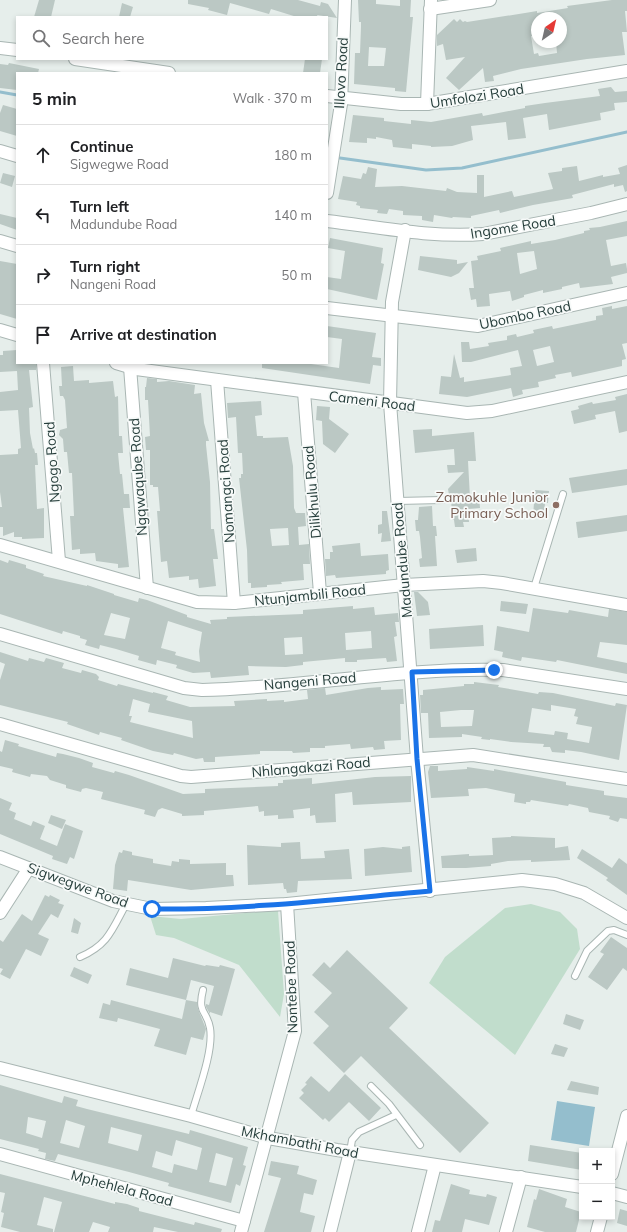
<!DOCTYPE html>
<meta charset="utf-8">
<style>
body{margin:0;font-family:Mulish,sans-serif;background:#f6f6f6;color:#202124}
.controls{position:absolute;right:12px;bottom:12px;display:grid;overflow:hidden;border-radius:0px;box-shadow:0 2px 6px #0003}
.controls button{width:36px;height:36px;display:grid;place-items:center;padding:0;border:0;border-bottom:1px solid #e0e0e0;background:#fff;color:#202124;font:20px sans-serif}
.compass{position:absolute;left:531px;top:12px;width:36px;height:36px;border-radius:50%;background:#fff;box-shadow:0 2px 6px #0003;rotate:34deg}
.stop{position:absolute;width:12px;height:12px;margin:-9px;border:3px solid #1a73e8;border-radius:50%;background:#fff}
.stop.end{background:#1a73e8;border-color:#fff;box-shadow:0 1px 4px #0008}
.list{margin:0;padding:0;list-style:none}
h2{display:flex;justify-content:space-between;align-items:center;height:52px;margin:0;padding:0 16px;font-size:17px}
h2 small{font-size:13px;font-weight:400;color:#757577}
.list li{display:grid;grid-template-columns:26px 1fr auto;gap:12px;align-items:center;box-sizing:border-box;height:60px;padding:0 16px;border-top:1px solid #e0e0e0}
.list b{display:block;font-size:15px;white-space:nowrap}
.list p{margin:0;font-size:13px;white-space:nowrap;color:#757577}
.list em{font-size:13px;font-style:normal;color:#757577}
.icon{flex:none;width:22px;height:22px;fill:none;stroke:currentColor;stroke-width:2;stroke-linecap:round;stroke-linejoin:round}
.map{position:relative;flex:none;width:627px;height:1232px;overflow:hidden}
.search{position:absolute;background:#fff;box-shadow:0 2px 6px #0003;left:16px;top:16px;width:312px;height:44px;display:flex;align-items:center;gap:10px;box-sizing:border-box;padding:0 14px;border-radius:0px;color:#757577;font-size:15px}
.panel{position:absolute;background:#fff;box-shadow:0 2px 6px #0003;left:16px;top:72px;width:312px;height:292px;border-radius:0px}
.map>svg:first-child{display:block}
.green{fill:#c1ddcc}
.water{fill:#94becd}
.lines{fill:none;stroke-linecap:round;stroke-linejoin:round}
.stream{stroke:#94becd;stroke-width:3}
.building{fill:#bbc8c4;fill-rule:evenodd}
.lane-casing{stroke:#a9b6b3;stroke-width:8}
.street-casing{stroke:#a9b6b3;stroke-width:14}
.lane{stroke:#fff;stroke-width:6}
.street{stroke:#fff;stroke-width:12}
.route{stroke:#1a73e8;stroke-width:5}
.education-dot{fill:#8d6e63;stroke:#f7faf9;stroke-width:1.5}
.labels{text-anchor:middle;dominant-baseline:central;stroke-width:3.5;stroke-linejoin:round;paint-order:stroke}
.street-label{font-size:14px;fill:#263e3b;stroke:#f7faf9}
.education-label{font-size:14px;fill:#785e54;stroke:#f7faf9;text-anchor:end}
</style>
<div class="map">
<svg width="627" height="1232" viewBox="0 0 627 1232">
<rect width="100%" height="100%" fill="#e6eeeb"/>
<g class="green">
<polygon points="531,904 560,912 577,929 580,949 515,1055 429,983 445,957 505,908"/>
<polygon points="266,911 278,911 284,994 280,1017 239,965 174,938 156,935 150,916 181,919"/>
</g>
<polygon class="water" points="557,1101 595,1107 589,1146 551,1140"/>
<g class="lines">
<g class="stream">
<polyline points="0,92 17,95"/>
<polyline points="340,158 426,170 462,168 627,132"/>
</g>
</g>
<g class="building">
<polygon points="39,0 55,0 51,17 34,17"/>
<polygon points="188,0 298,0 320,6 321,2 328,4 337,18 317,15 318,17 297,17 271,9 269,14 230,3 227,15 208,10 209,8 188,4"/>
<path d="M358,0H376V4L400,6V0H411L410,17H413L406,92L395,91V88L354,84L355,53H360L361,27V22H359ZM369,47L386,48L384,66H368Z"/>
<path d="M612,0H627V11H625L627,32H622L625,55L587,59L521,69L493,76L494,81L485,82L483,68L459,90L446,78L465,57L446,60L443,44L437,46V35L454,19L457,22L460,19L463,22L465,21L467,22L525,13L537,11V13L568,8L567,6ZM537,16V18H561V42H556L557,53L539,56L538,53L534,54L531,36L537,35Z"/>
<polygon points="122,3 133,7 130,17 119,17"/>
<polygon points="305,59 322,59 320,73 303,73"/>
<polygon points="9,63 39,69 38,73 17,73 17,90 0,88 0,64 8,65"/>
<polygon points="611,87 615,92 627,91 627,102 614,103 615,110 600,113 601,120 549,130 547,114 523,118 526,138 508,140 506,122 471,126 473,140 452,146 431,147 431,146 412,144 412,149 393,147 392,140 376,137 376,139 367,138 367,143 349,142 353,115 384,118 384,121 411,124 411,120 431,122 482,113 483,116 525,108 525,106 545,103 600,96 598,89"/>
<polygon points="3,105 17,109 17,136 0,131 0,113"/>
<polygon points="627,165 627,191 625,192 623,185 614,187 614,184 572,195 573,198 533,205 500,213 499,210 471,216 471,218 453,217 452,218 434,215 433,222 422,220 422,216 403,215 403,211 389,209 387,214 377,213 378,210 360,208 360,206 356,205 357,202 338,199 343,176 361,179 363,173 366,174 368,167 377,169 375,187 402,186 446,191 447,188 457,192 477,193 477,175 484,175 484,197 512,191 514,197 553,189 548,173 562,171 562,168 577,166 579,181 603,175 603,177 620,174 618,168"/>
<polygon points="3,173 15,176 12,187 0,183"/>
<polygon points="0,214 17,218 17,230 0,224"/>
<path d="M627,221V236L606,240L611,266L626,263L627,269V273L611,277L613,284L580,288L579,283L562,287V289L543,293V290L524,295V297L512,301L510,291L489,294L490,306L477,307L476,299L471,300L469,288H474L471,261L478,260L477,256L501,251L500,248L531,241V244L555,240L584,233V231L590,230L589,228L600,227ZM534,251L537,269L520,274L517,253Z"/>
<polygon points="330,238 383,248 381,263 384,264 377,300 327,289 327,277 341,279 345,251 328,248"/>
<polygon points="420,256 457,260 457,264 468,262 459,273 451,277 418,270"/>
<polygon points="0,261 17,264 17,319 0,314"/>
<path d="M612,306V309L627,306V343L622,344L626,359L622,360V366L572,377L571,372L555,375L556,378L538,382L539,387L522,390L523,394L513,397L511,388L467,397L439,394L441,376L451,377L454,354L460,378L464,377V382L511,375L510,368L522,366L518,350L471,362H462L461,342H469L470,349L489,346L488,343L507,340V336L516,334L517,337L534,333L533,330L552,326L553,329L596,320V316L603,315L602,308ZM550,346L554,362L537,366L533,350Z"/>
<polygon points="327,326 376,333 372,357 381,358 381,366 373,365 370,384 262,368 262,363 304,363 339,368 342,339 327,337"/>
<polygon points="17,350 17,363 36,363 36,370 29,370 33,407 29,408 30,433 33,449 34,448 35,453 37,453 38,465 35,465 37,509 44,508 44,538 22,539 22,537 14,537 14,532 3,536 3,527 0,527 0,507 2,507 0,492 0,455 18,454 18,449 21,448 18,410 0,411 0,392 18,390 17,371 0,372 0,355 3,355 3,351"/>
<polygon points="73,366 74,381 89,380 89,383 113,381 115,397 118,396 119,436 122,436 123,453 118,453 120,474 122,474 124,494 129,494 130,508 123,508 129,567 118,568 118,564 96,561 95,553 80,554 80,549 72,550 70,516 74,516 72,473 69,473 67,452 64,452 63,439 59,435 60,430 67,428 65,400 63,396 60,396 59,386 62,386 61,367"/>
<polygon points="147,378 157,379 157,382 169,381 195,385 194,394 201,393 204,423 209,441 206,441 206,445 210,482 211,529 214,529 218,559 213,559 216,586 199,588 198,579 189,580 189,576 169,578 167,561 161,562 157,511 160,511 158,487 153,487 153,485 150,485 150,450 146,450 145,437 150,436 148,400 145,400 145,387 146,387"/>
<polygon points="627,394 627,431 619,433 615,411 595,415 596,419 574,424 571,411 579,409 578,406 592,402 593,404 616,400 615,397"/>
<path d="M261,401L262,415L255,416L257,436H263V438L288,437L293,466L294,508L296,513H305L306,526L298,527L299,545L309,544L310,564H303L304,580L281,582L282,584L267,585V587L251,588V583H248L247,550L239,478H241V474H243L242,453H238L236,417L228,418L227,403ZM288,528L289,545L272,546L270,529Z"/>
<polygon points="317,406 330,407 329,419 349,434 335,453 323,444 322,421 316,420"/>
<polygon points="432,429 432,436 474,432 476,461 468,461 470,498 479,497 480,508 468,509 469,522 463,522 464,527 455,527 454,520 452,520 451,494 449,495 448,489 464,472 448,473 447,465 455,465 454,449 415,453 413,430"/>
<polygon points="627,469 627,485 572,493 569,478"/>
<polygon points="535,490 549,491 548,503 545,503 544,517 533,516"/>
<polygon points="432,506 433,526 436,526 437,536 435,536 437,566 420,567 419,559 422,558 420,537 419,531 416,531 415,520 418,520 419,507"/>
<polygon points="382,511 387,511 391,541 381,542 382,533 378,534 378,525 382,524"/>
<polygon points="627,515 627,531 578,538 576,522"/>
<polygon points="360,543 361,556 388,554 389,570 386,571 386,574 336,578 335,575 326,576 325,559 330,559 330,552 333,552 332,546"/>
<polygon points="476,548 477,561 457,563 455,550"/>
<path d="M0,560L8,563L9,560L26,565V568L44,574L43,576L87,586V585L114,594V595L138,602L139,598L147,600L187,615V617L211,624L210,620L227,619V617L303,614V610L353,606V609L374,607L375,615L398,613L399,622H395L397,636L394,637L397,661L387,662L386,658L357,660V662H345V658L303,662V665L286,667L248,666L249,675L211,678L210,672L193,673L176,668L177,665L157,660L156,665L138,660L139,656L116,649L100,645L99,649L85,645L87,640L80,638V636L63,631L62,634L0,614ZM111,613L130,618L125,639L104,635ZM168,621L202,632L199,651L200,662L175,655L176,652L161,648ZM371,631L372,648L346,650L345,633ZM302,637L303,654L285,655L284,638Z"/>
<polygon points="414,592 418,592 428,602 430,615 417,616"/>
<polygon points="501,601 528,604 526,614 500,611"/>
<polygon points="533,608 568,613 569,610 608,617 609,609 627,612 627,645 600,642 597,657 627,663 627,674 557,660 556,662 522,657 521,661 502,657 503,652 494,650 497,626 529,632"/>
<polygon points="483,625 484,646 430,649 429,629"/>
<path d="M0,652L28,661L29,658L44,662L46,658L64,663L62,668L81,673L82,670L96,674L99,677L98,680L117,686L118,684L153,693V692L168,696L166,700L190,707L235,706L234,701L267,699V701L284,700V702L308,699L307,690L325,688L326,695L368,688L381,687V690L403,689L404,704H400L401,740L384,741L385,749L374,750L373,747L351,749L350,744L325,746V748H310V752L293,753L292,751H260V754L215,757V762H204L203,758L196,759L174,753L173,755L153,751L121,740L122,738L100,732L99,735L67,724L68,722L0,705V680L5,664L0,662ZM133,699L150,704L148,712L192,721L193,738L130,722L132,716H129Z"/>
<path d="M474,682L499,685L498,687L538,694L539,692L553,693L615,706L616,703L627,705L619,760L581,752L565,750V753L552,752L550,747H543L544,744L511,742L490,739V740L481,739L482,737L462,734V737L429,738L428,713H421L420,695H423V690L464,686V684H474ZM551,705L576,709L574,716L578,717L576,724L592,727L589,743L567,739L568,733L555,731L554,735L528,732L532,708L551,711ZM461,710H474L472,726L441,727L440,712Z"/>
<polygon points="5,740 19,744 18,746 56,757 57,753 63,754 79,758 93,763 92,767 114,773 115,771 129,775 183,794 205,793 205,789 278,786 278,783 283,783 283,780 312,778 312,784 375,777 411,776 411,802 353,805 352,792 335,794 336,822 316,823 315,815 310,816 310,808 293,810 294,818 278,819 278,815 264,816 264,811 259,812 258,806 204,811 204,815 182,816 182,814 162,808 158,810 155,817 144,814 145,810 101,799 103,792 86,788 82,789 81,792 66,788 66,785 50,780 47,776 31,774 30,777 12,772 13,769 0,766 0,751 2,752"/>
<polygon points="430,766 438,766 438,771 467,769 467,767 494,771 494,769 566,782 566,785 604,791 604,795 627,798 627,819 620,818 618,822 609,819 610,816 589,812 588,808 569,804 568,806 531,800 530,802 526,802 526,804 514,802 515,794 486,788 468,789 469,796 431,798 428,772"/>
<polygon points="0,798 12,803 9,810 16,813 14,819 31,826 33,821 45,826 40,839 57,846 65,824 83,831 74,859 70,857 67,864 52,859 53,856 0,834"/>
<polygon points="51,815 66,820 62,829 48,823"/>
<polygon points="511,836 555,838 555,848 568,846 570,860 531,862 531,860 508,861 491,864 491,866 466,868 442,868 441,856 469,854 469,856 493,855 492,838 511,837"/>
<polygon points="300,842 301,859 325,858 324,851 349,849 352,879 298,881 297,892 287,893 286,889 284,889 283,883 248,885 247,845 281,847 281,843"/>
<polygon points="410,846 412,872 365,876 364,849 383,847 402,849 402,847"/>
<polygon points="582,849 612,868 619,858 627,864 627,895 606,880 608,878 577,858"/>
<polygon points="123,850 132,852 132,855 153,859 153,863 171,866 172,861 179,862 179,859 190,860 190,864 226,863 226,875 233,875 234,886 191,890 128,880 127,891 113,889 115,865 119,852 122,853"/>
<polygon points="45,895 49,897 50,895 60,900 58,903 64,905 58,918 51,914 38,934 49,939 41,956 26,949 10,979 0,974 3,969 0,968 0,940 3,942 22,914 32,921"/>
<polygon points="74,918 81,923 78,934 71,932"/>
<polygon points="611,937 627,948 627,971 623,968 607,990 588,977 604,954 600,952"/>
<polygon points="347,950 408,1008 389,1028 489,1123 460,1153 361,1056 344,1073 313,1043 329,1026 314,1012 332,993 312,975 324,962 330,968"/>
<polygon points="173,958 205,966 206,965 219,967 220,965 235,969 222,1016 210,1012 210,1014 206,1007 206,1004 209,1005 214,986 191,980 186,1000 126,985 130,968 168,978"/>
<polygon points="74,967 92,975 88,984 70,976"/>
<polygon points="111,1000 182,1019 186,1000 197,1002 198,1009 206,1029 203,1040 191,1037 186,1055 154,1046 160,1029 118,1018 117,1022 99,1018 103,1003 110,1005"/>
<polygon points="566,1014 584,1020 580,1030 563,1024"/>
<polygon points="555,1044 568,1048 564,1057 551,1054"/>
<polygon points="345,1074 381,1108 369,1121 349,1102 329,1122 325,1118 323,1120 299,1098 304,1093 301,1090 307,1084 305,1083 311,1076 329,1092"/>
<polygon points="571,1081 599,1087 598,1095 567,1090"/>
<path d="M0,1085L62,1103L64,1096L78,1100L76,1106L87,1109L189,1134L190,1130L248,1147L243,1165L246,1166L240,1186L236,1184L231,1203L168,1186L169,1183L129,1172L58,1154L55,1161L45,1159L46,1153L38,1151L39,1149L0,1139ZM28,1117L46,1121L42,1138L26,1133ZM66,1120L85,1126L79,1148L60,1143ZM111,1127L142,1135L138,1151L108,1143ZM176,1140L202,1148L197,1170L174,1164L172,1173L152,1167L156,1151L172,1156ZM216,1153L233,1158L226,1186L209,1182Z"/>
<polygon points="530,1145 582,1153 582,1170 528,1161"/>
<polygon points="271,1161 299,1166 297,1174 317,1180 313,1195 304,1193 300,1212 315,1216 311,1232 264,1232 281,1178 268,1175"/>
<polygon points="0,1174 115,1204 115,1202 127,1204 139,1208 139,1211 194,1225 195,1222 222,1229 221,1232 178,1232 154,1227 153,1232 108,1232 110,1227 93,1222 89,1232 54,1232 62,1202 44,1197 37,1225 53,1229 53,1232 20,1232 1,1227 4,1213 1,1212 5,1193 0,1192"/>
<polygon points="451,1184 470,1190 469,1194 486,1197 487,1194 497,1197 489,1225 465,1219 462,1232 432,1232 435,1220 440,1221"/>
<polygon points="539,1189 567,1199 565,1207 581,1212 576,1232 545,1232 527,1227 534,1199 536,1200"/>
<polygon points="620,1209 627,1211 627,1226 617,1223"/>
</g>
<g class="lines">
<defs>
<g id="lane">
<polyline points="397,501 442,500"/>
<polyline points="534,588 563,494"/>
<path d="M80,957C108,945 112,930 126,904"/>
<polyline points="575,976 587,951 608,931 614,930 627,935"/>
<polyline points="371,1086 389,1104 420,1145"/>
<path d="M191,1116C197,1094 214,1051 210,1028C207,1010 197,1014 203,990"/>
<polyline points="350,1152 352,1140 359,1132 396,1115"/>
</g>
<g id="street">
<polyline points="430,9 490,0"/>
<polyline points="0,48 17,50"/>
<polyline points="75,59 169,73"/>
<polyline points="327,96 401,104 427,104 627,71"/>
<polyline points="427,104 431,0"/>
<polyline points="0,151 17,156"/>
<polyline points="327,193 341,104 345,0"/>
<path d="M327,221C378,227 431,238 483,234L591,213L627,204"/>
<polyline points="405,230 392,302 390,403 417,759 430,891"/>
<polyline points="0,241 17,246"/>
<polyline points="327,308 478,326 627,293"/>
<polyline points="0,330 17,335"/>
<polyline points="43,363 59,561"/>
<polyline points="116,363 136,369 467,413 492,411 627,382"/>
<polyline points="130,367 147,588"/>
<polyline points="217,380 234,603"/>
<polyline points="304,392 320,593"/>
<polyline points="0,545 197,602 234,603 404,585 483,581 502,583 627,605"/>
<path d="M0,634L184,688L202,690C302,688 402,667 503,670L627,689"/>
<polyline points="0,724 181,776 191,777 473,755 627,779"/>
<polyline points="0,857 113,901 152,909 206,908 287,904 522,880 555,884 584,893 627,918"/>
<polyline points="0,913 29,868"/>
<polyline points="0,1068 191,1116 268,1138 337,1150 582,1187"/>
<polyline points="0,1154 244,1221"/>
<polyline points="612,1174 627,1116"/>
<polyline points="612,1193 627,1197"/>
<polyline points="241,1232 295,1031 287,904"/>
<polyline points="330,1232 350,1152"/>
<polyline points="418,1232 435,1165"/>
<polyline points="506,1232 521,1177"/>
<polyline points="597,1232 601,1217"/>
</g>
</defs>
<use href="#lane" class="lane-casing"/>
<use href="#street" class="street-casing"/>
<use href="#lane" class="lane"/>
<use href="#street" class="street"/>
</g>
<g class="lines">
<path class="route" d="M152,909C245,910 338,899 430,891L417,759L412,672L494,670"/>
</g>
<circle class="education-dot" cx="556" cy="505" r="4"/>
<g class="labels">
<g class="street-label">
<text transform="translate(341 73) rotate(-87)">Illovo Road</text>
<text transform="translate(477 96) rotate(-9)">Umfolozi Road</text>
<text transform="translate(513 227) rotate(-9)">Ingome Road</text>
<text transform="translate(525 315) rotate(-12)">Ubombo Road</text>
<text transform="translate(372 401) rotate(7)">Cameni Road</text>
<text transform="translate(52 462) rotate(-94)">Ngogo Road</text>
<text transform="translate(138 477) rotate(-94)">Ngqwaqube Road</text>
<text transform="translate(226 491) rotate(-94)">Nomangci Road</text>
<text transform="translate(312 492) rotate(-95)">Dilikhulu Road</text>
<text transform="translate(402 560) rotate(-95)">Madundube Road</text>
<text transform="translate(310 595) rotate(-6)">Ntunjambili Road</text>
<text transform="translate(310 681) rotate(-5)">Nangeni Road</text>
<text transform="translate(311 767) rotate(-5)">Nhlangakazi Road</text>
<text transform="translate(78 885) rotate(20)">Sigwegwe Road</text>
<text transform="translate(291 987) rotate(-92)">Nontebe Road</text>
<text transform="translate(300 1142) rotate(11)">Mkhambathi Road</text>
<text transform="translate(122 1188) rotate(15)">Mphehlela Road</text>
</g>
<g class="education-label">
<text x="548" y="497">Zamokuhle Junior<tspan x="548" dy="16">Primary School</tspan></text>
</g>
</g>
</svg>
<div class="controls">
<button>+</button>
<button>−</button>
</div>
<svg class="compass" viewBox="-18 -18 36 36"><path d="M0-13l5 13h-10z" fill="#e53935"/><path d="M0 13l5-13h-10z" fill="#757577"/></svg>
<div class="stop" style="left:152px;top:909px"></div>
<div class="stop end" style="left:494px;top:670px"></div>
<div class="search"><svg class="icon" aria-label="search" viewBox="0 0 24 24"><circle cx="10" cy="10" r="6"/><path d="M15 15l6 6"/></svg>Search here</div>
<section class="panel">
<h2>5 min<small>Walk · 370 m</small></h2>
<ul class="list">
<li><svg class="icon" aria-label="ahead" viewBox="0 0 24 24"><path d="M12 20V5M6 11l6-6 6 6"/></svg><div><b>Continue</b><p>Sigwegwe Road</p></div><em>180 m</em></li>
<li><svg class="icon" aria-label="left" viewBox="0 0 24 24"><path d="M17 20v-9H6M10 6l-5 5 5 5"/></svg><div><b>Turn left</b><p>Madundube Road</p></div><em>140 m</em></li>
<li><svg class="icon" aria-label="right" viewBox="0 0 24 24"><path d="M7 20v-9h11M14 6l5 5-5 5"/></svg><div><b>Turn right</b><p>Nangeni Road</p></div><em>50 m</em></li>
<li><svg class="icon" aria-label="arrive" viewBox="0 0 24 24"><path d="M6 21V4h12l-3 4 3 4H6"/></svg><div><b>Arrive at destination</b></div></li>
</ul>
</section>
</div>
